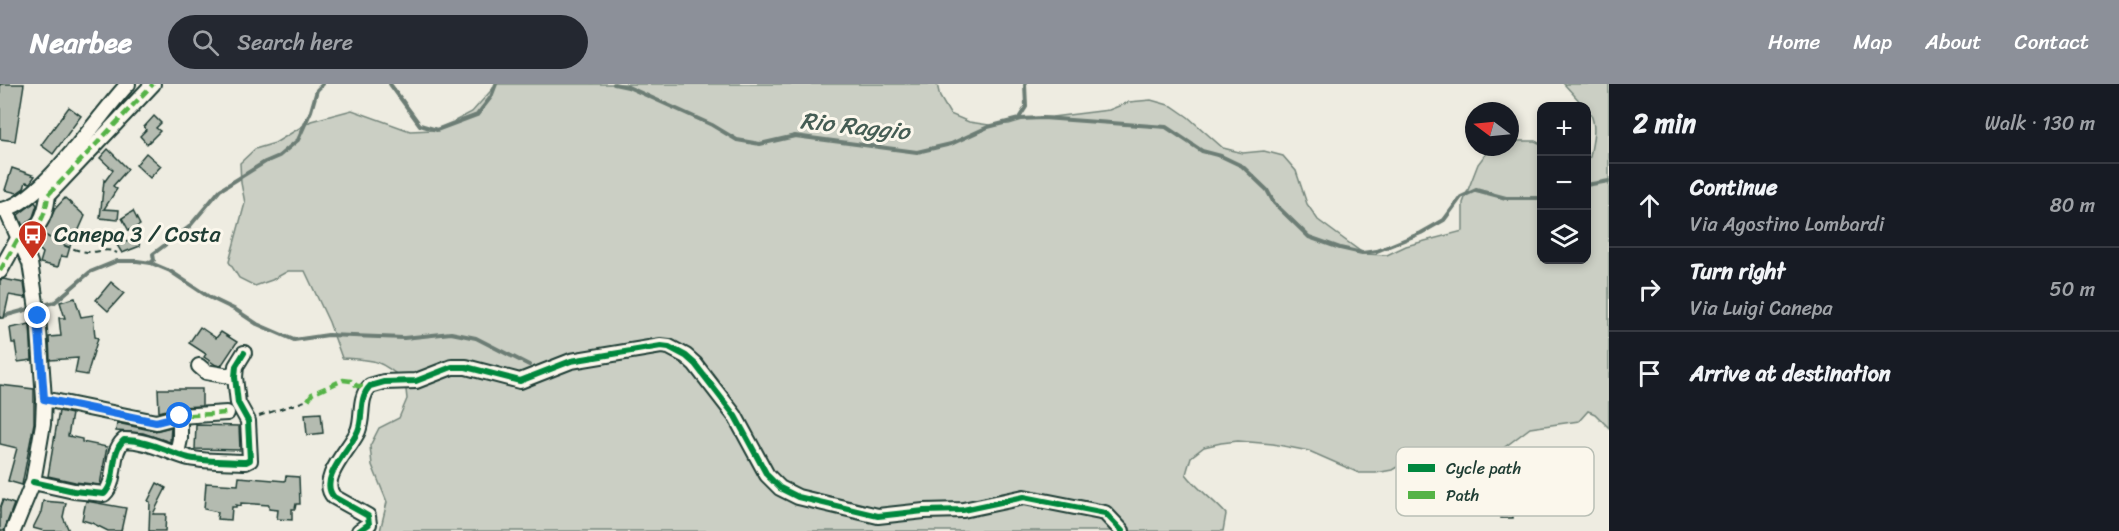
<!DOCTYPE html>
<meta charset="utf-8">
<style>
body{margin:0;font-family:Sriracha,sans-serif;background:#242831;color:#f1f3f6}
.controls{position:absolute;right:18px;top:18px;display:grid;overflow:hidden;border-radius:12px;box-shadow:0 3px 9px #0003}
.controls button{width:54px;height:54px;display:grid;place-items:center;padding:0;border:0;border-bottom:2px solid #363941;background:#171b24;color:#f1f3f6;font:30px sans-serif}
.compass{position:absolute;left:1465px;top:18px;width:54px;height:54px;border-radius:50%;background:#171b24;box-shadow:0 3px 9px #0003;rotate:286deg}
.stop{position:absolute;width:18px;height:18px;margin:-14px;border:4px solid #1a73e8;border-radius:50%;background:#fff}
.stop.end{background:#1a73e8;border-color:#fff;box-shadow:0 2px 6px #0008}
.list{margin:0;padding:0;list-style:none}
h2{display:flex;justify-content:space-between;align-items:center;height:78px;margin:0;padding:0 24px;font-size:26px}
h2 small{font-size:20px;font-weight:400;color:#9ea1a6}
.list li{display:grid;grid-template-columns:39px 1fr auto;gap:18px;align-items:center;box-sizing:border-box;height:84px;padding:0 24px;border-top:2px solid #363941}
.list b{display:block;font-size:22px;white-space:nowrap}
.list p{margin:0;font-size:20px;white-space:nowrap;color:#9ea1a6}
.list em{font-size:20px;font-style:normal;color:#9ea1a6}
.icon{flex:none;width:33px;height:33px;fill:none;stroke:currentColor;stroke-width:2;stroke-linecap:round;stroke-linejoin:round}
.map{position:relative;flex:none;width:1609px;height:447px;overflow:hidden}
header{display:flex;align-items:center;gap:36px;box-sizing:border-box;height:84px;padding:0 30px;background:#8c9099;color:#fff}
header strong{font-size:28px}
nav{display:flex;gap:33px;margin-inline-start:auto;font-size:21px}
.search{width:420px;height:54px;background:#242831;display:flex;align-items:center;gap:15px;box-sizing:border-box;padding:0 21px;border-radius:33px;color:#9ea1a6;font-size:22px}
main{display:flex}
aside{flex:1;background:#171b24}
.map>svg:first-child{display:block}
.green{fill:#cbcfc4;stroke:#75867c;stroke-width:1.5}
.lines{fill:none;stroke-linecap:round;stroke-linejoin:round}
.stream{stroke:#6c7d74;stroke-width:4}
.building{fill:#b4bbb0;stroke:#1f3d34;stroke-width:1.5}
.minor-casing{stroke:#1f3d34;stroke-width:18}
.path{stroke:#1f3d34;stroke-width:2;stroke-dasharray:6 4.5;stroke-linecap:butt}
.minor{stroke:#fbf7ec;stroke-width:14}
.quiet{stroke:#55b346;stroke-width:4.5;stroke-dasharray:9 4.5;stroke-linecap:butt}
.cycleway-casing{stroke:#fbf7ec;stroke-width:10}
.cycleway{stroke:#00873e;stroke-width:6}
.route{stroke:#1a73e8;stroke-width:8}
.labels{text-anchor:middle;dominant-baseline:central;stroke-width:6;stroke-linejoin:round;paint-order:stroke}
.poi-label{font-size:22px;fill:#1f3d34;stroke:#fbf7ec;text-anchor:start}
.water-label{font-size:24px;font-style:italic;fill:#455d54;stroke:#fbf7ec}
.key{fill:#fbf7ec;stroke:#b9bfb5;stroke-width:1.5}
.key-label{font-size:16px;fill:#1f3d34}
</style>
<header>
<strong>Nearbee</strong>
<div class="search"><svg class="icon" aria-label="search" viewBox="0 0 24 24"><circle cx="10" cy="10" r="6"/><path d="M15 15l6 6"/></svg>Search here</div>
<nav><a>Home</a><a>Map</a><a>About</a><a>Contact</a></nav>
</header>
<main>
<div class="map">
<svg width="1609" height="447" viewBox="0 0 1609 447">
<rect width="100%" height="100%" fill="#eeece1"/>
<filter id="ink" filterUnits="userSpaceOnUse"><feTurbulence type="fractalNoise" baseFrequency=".0167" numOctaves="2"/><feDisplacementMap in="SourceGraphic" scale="12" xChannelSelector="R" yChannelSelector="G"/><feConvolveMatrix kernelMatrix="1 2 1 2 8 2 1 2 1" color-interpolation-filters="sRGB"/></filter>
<g filter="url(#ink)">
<path class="green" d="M497,0H937L940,13L950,30L969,38L989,41L1009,40L1029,34L1052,33L1109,26L1129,18L1151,16L1172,22L1188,33L1223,64L1243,69L1264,67L1283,72L1296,87L1307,120L1318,136L1364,170L1387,171L1406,162L1463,147V119L1478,80L1491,63H1510V58L1513,57H1535L1541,60L1542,176H1586L1587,74L1590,73C1592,60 1597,44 1591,31C1590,28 1587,26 1586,22H1584L1564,0H1609V344L1595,330L1588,327L1579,337L1530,344L1489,375H1472L1456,368L1438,366L1421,369L1392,386L1376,389H1359L1309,367L1273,360L1238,357L1221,359L1204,363L1191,373L1186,390C1198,406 1213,415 1226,430L1223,447H380L387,418L372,381L370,362L379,344L399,334L407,315L405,297C379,275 375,276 342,274L329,238L305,187H288L272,196L255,202L239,194L229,178L245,119L241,99L240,79L255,65L275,59L311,37L352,26L410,47L433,46L453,38L472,28Z"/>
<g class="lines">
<g class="stream">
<polyline points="390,0 420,41 437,46 477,31 491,13 496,0"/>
<polyline points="614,0 628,3 712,41 737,56 760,60 795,52 917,68 951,60 988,43 1019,35 1043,34 1166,43 1202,67 1221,72 1242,82 1267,106 1274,119 1309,153 1340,164 1362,169 1377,167 1421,149 1444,136 1461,113 1476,106 1506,114 1542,114"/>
<polyline points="1019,34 1026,23 1025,0"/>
<polyline points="1586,101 1609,97"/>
<polyline points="151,179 170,187 209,213 236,226 257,240 294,256 328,251 404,254 451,249 476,254 529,281"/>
<polyline points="0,233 55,218 90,188 117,177 137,177 151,179 154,176 153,170 189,143 220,106 265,78 279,72 298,56 311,27 317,6 323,0"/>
</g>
</g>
<g class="building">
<polygon points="0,0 24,0 15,57 0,55"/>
<polygon points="69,23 81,32 53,70 41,61"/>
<polygon points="154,32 161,39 156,44 160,47 147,60 140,52 146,46 144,43"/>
<polygon points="108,65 128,85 113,102 117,105 104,125 119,126 118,136 100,134 104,96 105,97 113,86 100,74"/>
<polygon points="146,69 161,82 150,94 136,81"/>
<polygon points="12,84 35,92 30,99 26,98 24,104 17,109 5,106"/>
<polygon points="65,114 85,132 77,150 74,149 67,173 61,172 58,183 40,179 43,169 32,158 44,148 55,125"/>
<polygon points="35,118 37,121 33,133 23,142 18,131"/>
<polygon points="133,127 140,141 129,147 122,134"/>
<polygon points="137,154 140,162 122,169 117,161"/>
<polygon points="3,195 24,199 26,214 9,211 4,234 0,234 0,196"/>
<polygon points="111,198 124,209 108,227 96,216"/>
<polygon points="75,214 81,233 93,231 95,253 98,254 87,291 75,289 78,274 50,276 49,253 61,252 59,234 65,234 60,218"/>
<polygon points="30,240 32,276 18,278 15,259 12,259 10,244"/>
<polygon points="200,243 216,254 221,248 237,258 221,282 216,281 204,273 206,270 189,259"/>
<polygon points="0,301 34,305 34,339 22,401 8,397 17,364 0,360"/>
<polygon points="158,305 202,305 202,322 178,323 159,328"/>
<polygon points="59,327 72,330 68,352 82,355 82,358 107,363 100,401 75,398 48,392"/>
<polygon points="321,329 323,349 307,351 305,330"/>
<polygon points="117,339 155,347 171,343 170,358 143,349 116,347"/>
<polygon points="196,341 239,342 240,366 195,365"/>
<polygon points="286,392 299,393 300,420 296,420 295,425 292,425 292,436 277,435 278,426 269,425 269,421 241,419 241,422 236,421 236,423 232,423 231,436 217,435 218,428 204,425 206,399 238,401 239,393 285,397"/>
<polygon points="157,399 166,404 153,430 166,430 165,447 149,447 150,418 148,417"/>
<polygon points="3,416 14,420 4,447 0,447 0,424"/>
<polygon points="43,417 66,419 63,433 69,447 44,447 33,444 41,428"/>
<polygon points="86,417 126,424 121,447 108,447 92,439 82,436"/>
<rect x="1501" y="419" width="12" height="15"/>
</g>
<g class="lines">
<defs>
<g id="minor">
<path d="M0,126C39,123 100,29 128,0"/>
<polyline points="6,126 30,179 38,232 44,315 43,340 33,398 13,447"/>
<path d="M0,187L19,153C39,149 46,130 48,111L153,0"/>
<polyline points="199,282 206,288 235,293"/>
<polyline points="44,315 156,338 179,332 227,329"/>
<polyline points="177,369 180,355 180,332"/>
<path d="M33,398L74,407L104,410C118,397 109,369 124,356C148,356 167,368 189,374C207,378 227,377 246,378L250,376L248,337L238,319L235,293L236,282L244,269"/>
<path d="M359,447L369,440L368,432L334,413C317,395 351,364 358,347C364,332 358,314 370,302L384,298L416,297L452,283H466L520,297L571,277L661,262L669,263L686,272L695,280L735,332L767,391L780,404L798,413L878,432L924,427L963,426L1024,413L1105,429L1122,447"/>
</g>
</defs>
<use href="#minor" class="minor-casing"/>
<g class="path">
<path d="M45,151C57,159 73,166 87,168C98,169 106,163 117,169"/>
<polyline points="259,332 308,316"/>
</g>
<use href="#minor" class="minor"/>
<g class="quiet">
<path d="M0,187L19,153C39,149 46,130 48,111L153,0"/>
<polyline points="44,315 156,338 179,332 227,329"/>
<polyline points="308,316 312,310 343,296 351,297 357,302 370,302"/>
</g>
<defs>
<g id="cycleway">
<path d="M33,398L74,407L104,410C118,397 109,369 124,356C148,356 167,368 189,374C207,378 227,377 246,378L250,376L248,337L238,319L235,293L236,282L244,269"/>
<path d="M359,447L369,440L368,432L334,413C317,395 351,364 358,347C364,332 358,314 370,302L384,298L416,297L452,283H466L520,297L571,277L661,262L669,263L686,272L695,280L735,332L767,391L780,404L798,413L878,432L924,427L963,426L1024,413L1105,429L1122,447"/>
</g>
</defs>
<use href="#cycleway" class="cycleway-casing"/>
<use href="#cycleway" class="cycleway"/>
</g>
</g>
<g class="lines" filter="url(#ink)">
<polyline class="route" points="38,232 44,315 156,338 180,332"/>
</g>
<defs>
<symbol id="bus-pin" viewBox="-11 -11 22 30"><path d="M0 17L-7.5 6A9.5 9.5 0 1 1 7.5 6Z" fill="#c8321e" stroke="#fbf7ec"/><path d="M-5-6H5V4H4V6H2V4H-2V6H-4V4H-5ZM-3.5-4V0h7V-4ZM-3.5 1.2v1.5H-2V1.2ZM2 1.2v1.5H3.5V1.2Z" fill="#fff"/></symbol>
</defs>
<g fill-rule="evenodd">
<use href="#bus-pin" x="16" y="134" width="33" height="45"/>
</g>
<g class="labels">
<g class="poi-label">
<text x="54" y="150">Canepa 3 / Costa</text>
</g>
<g class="water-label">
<text transform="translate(855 42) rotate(6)">Rio Raggio</text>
</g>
</g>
<rect x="1396" y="363" width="198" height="69" rx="9" class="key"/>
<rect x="1408" y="380" width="27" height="8" fill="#00873e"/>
<rect x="1408" y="407" width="27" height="8" fill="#55b346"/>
<g class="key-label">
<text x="1446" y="390">Cycle path</text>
<text x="1446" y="417">Path</text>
</g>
</svg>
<div class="controls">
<button>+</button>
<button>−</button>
<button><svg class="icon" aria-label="layers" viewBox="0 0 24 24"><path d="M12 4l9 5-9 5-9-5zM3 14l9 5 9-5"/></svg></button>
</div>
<svg class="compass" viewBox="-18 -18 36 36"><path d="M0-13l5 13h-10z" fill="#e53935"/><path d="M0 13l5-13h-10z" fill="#9ea1a6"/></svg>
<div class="stop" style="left:180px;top:332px"></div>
<div class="stop end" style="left:38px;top:232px"></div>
</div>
<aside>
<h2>2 min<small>Walk · 130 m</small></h2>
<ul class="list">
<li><svg class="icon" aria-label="ahead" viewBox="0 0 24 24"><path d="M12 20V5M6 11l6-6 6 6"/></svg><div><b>Continue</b><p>Via Agostino Lombardi</p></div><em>80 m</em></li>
<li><svg class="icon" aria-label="right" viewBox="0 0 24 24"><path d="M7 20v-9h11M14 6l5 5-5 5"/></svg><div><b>Turn right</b><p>Via Luigi Canepa</p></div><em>50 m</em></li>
<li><svg class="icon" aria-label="arrive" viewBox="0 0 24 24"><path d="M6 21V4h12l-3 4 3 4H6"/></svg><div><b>Arrive at destination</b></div></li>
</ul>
</aside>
</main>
